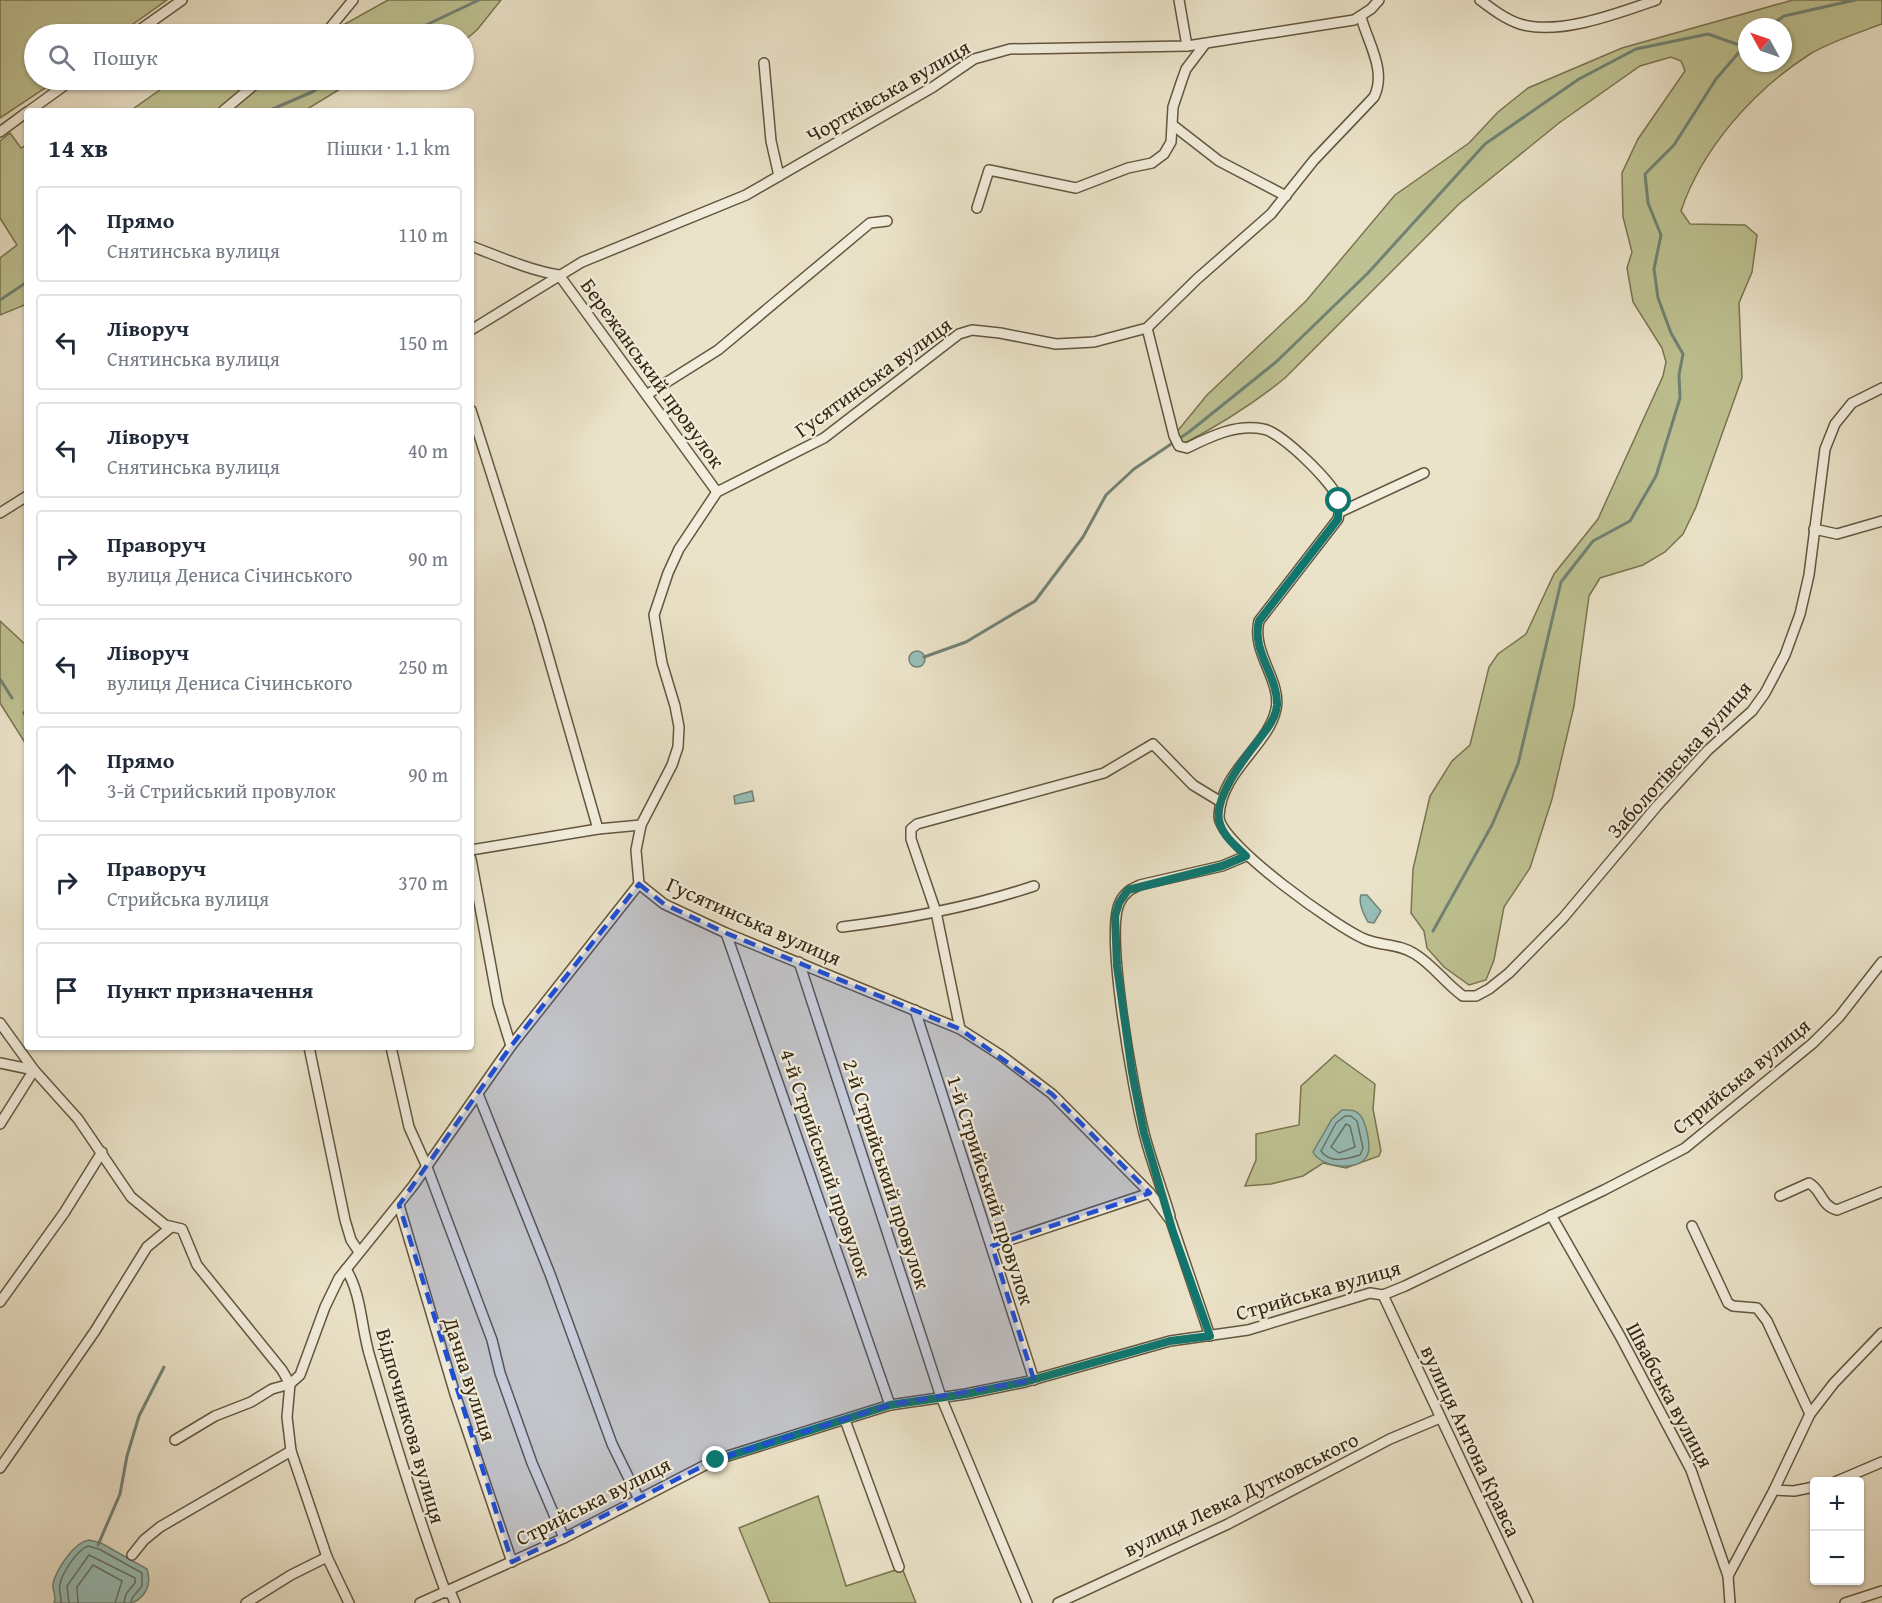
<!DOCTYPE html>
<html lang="uk">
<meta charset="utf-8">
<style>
body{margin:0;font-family:"Gentium Book Plus",serif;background:#f2f2f3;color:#1f2937}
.controls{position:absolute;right:18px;bottom:18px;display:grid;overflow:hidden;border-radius:6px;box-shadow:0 2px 4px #0004}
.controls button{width:54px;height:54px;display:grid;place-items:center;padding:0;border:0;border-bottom:2px solid #e0e1e3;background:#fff;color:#1f2937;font:30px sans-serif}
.compass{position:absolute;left:1738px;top:18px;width:54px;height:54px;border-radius:50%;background:#fff;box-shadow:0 2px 4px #0004;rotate:310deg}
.stop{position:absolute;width:18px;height:18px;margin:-14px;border:4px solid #0f766e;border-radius:50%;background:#fff}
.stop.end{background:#0f766e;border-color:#fff;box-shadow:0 2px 6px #0008}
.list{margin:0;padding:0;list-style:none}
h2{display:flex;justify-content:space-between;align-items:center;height:78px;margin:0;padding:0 24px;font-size:26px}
h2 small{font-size:20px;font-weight:400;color:#747a83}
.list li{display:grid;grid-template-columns:39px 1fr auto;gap:18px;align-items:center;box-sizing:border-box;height:96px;margin:0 12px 12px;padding:0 12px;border:2px solid #e0e1e3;border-radius:6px}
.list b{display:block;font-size:22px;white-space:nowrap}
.list p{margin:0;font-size:20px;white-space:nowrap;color:#747a83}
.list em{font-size:20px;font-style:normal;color:#747a83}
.icon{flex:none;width:33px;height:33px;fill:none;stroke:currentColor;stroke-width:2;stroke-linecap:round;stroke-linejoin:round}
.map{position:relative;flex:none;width:1882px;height:1603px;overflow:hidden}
.search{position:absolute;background:#fff;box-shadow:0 2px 4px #0004;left:24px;top:24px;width:450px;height:66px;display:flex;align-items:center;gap:15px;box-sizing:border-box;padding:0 21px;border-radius:33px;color:#747a83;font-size:22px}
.panel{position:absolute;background:#fff;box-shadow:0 2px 4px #0004;left:24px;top:108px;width:450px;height:942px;border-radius:6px}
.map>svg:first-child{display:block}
.green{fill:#bec191;stroke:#7a7451;stroke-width:1.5;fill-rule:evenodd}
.water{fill:#98beb8;stroke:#718275;stroke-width:1.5}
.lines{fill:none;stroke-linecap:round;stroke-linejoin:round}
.shore{stroke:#677264;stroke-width:1.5}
.stream{stroke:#718275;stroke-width:3}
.minor-casing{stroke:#63563f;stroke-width:12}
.minor{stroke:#f2eddc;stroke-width:9}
.route{stroke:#0f766e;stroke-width:8}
.marked{fill:#1d4ed8;fill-opacity:0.2;stroke:#1d4ed8;stroke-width:4.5;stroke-dasharray:12 8;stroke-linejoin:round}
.labels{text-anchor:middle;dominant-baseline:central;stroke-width:4.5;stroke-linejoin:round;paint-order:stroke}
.street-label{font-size:21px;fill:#362711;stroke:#f2eddc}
</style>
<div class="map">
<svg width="1882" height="1603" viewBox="0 0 1882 1603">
<rect width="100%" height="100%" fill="#ebe3c9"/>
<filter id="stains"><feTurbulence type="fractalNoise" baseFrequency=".00333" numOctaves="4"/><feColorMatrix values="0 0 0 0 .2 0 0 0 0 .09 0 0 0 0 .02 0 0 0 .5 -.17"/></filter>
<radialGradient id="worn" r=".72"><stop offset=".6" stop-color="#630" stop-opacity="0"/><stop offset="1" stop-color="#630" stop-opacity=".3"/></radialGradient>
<g class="green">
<polygon points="0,0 167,0 119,34 34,34 34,80 57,80 0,118"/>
<polygon points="388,0 501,0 477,30 464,41 464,34 327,34"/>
<path d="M1793,0H1882V24C1858,33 1832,41 1810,54C1754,90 1702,148 1681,211L1690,224L1745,225L1757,235L1752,272L1739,303L1742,378L1696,507L1683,534L1665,552L1643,565L1600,578L1589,596L1574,706L1552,799L1530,868L1504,907L1494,960L1486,980L1469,985L1444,967L1427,948L1424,931L1411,913L1413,869L1430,796L1452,761L1470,745L1489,667L1498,654L1526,634L1554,574L1598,519L1663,376L1666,362L1662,348L1633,302L1627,268L1632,252L1623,217L1622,173L1638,139L1685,71L1681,61L1671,57L1640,66L1559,123L1459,204L1285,378C1252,405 1218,426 1181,445L1175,434L1207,395L1306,301L1395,195L1469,143L1498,112L1528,88L1622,48ZM1747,27H1783V63H1747Z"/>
<polygon points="174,80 250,80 255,89 268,80 355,80 304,111 130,111"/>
<polygon points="10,133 21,148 27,145 27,304 0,315 0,258 17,245 0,218 0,141"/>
<polygon points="0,621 27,646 27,708 23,713 27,719 27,746 0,703"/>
<polygon points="1335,1055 1375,1084 1373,1109 1381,1151 1379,1156 1346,1168 1323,1163 1303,1176 1271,1184 1245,1186 1256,1160 1256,1134 1299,1125 1301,1086"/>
<polygon points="818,1496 846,1586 902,1568 916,1603 770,1603 739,1528"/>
</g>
<g class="water">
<circle cx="917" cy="659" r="8"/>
<polygon points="752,791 754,801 735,804 734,796"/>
<path d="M1361,895H1367L1381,911L1374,923L1368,922C1364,915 1358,903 1361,895Z"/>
<path d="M1342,1110C1349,1110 1355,1109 1360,1115C1366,1122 1372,1148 1367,1156C1358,1172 1321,1168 1313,1152L1332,1119Z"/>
<path d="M89,1540L101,1543L147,1569C152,1584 146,1597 132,1603H54C57,1596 52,1591 53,1584C56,1570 74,1542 89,1540Z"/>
</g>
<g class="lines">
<g class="shore">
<path d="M1345,1116H1351L1357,1121L1363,1148L1360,1155C1347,1159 1330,1164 1321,1151L1336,1123Z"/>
<polygon points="1346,1124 1350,1126 1355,1147 1339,1153 1331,1147"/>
<path d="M61,1603C62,1596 58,1591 60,1584C62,1573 77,1550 88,1546L99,1549L142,1573V1586L132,1598L131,1603"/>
<polyline points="69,1603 67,1586 89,1555 135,1578 135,1583 126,1594 124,1603"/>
<polyline points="78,1603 77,1587 93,1565 122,1581 115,1603"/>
</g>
<g class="stream">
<polyline points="1769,27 1784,16 1855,0"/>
<polyline points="407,34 479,0"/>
<polyline points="268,111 312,92 331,80"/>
<polyline points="0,300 27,282"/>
<polyline points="924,657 966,642 1035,601 1083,537 1106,495 1134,469 1189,432 1276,362 1368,273 1485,144 1579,79 1636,49 1708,34 1742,46"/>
<polyline points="0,679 12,698"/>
<polyline points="1433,931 1492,825 1518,764 1561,582 1593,541 1630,521 1656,476 1680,398 1679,375 1683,354 1671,333 1658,298 1654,269 1661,235 1648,203 1645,174 1674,145 1716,79 1747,43"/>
<polyline points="98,1545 120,1494 127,1456 139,1416 164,1367"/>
</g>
<defs>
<g id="minor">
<polyline points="1179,0 1187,46"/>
<path d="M1480,0C1492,9 1505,19 1520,24C1558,36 1619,13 1656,0"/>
<polyline points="134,34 182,0"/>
<polyline points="325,34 353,0"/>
<polyline points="764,63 771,141 779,176"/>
<polyline points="29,111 72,80"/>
<polyline points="223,111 260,80"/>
<polyline points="1174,126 1219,161 1286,196"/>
<polyline points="0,132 27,112"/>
<polyline points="977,208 989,170 1076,188 1128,168 1152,163 1164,154 1171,142 1173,107 1182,80 1186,69 1205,44"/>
<path d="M471,246C500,257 529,270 559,275L717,492"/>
<path d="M1147,328L1174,436L1179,446L1187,448C1211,436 1236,424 1263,429C1280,431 1335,484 1339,501C1341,507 1339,514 1338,519L1259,621C1251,652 1282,681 1276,709C1269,745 1221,771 1219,816C1218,843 1340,930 1367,940C1383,946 1400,944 1415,954C1433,965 1446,984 1463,996H1476L1489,989L1509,973L1563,918L1657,806L1708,750L1752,711L1765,693L1785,655L1800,614L1809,575L1825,449L1835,424L1852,403L1882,388"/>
<polyline points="471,330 582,262 746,195 933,87 974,59 1010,49 1187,46 1354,20 1371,9 1379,0"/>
<polyline points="648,394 718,350 870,223 887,221"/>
<polyline points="471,410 539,624 598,829"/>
<polyline points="1340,512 1424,473"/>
<polyline points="0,513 27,496"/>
<polyline points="1814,529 1837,534 1882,521"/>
<polyline points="471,850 598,829 641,825"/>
<polyline points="471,859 498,1004 511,1046"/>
<path d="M842,927C907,919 971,907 1034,886"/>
<polyline points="726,933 890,1405"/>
<polyline points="799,962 941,1397 1027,1603"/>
<polyline points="915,1010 1034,1380"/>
<polyline points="0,1023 34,1070 78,1119 131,1197 165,1225 182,1229 197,1265 282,1370 290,1384 287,1417 291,1451 327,1557 349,1603"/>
<polyline points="960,1029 936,912 911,839 911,829 917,824 1104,773 1153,744 1193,785 1221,802"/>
<polyline points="309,1047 345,1220 351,1240 359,1252"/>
<polyline points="391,1047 409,1127 427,1167 492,1340 500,1373 532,1463 564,1538"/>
<polyline points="0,1063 34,1070 0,1124"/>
<polyline points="478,1094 550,1274 612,1444 639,1499"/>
<path d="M1780,1196L1809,1183C1822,1190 1821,1206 1837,1210L1882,1192"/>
<polyline points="399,1205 455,1394 512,1562"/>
<polyline points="1551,1215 1620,1336 1691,1470 1728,1576 1730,1603"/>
<path d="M1170,1216C1162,1188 1151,1161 1144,1133C1134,1094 1104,932 1120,902C1125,892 1131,889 1140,885L1222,866L1246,856"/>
<polyline points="1692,1226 1728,1303 1733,1306 1757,1308 1767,1321 1810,1414"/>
<polyline points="992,1246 1150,1193"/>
<path d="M346,1269C362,1295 361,1328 370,1357C393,1436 417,1515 446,1593"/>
<polyline points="1383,1295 1528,1603"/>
<polyline points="0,1302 64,1213 102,1152"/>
<path d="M1210,1336L1171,1221L1150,1193L1052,1094L1002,1056L960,1029L726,933L664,904L639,884L636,850L641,825L672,765L678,747L679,727L675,706L662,663L654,615L668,573L679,549L717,492L824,438L959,334L972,330L1000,333L1056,344L1094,342L1147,328L1197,279L1271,214L1314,160L1374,97C1387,71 1368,43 1361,17"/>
<polyline points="845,1420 899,1567"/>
<polyline points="175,1440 215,1416 251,1402 272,1389 290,1384 300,1375 325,1307 339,1278 413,1186 511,1046 639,884"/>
<polyline points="0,1468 95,1331 147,1247 170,1228"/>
<polyline points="1835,1482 1882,1462"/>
<polyline points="1774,1490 1794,1491 1814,1487"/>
<polyline points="132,1555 144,1540 160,1527 291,1451"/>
<polyline points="1728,1576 1774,1490 1810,1414 1834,1383 1882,1333"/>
<polyline points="450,1591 455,1603"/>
<polyline points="246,1603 291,1575 327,1557"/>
<polyline points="420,1603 564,1538 715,1460 890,1405 966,1394 1025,1382 1170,1341 1248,1330 1370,1293 1383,1295 1405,1286 1604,1190 1685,1148 1813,1043 1839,1017 1882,962"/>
<polyline points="1058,1603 1228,1524 1390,1439 1440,1418"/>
<polyline points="1845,1603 1882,1591"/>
</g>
</defs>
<use href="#minor" class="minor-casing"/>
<use href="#minor" class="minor"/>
</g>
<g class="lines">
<path class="route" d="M716,1460L890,1405L966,1394L1025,1382L1170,1341L1210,1336L1173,1232L1144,1133L1132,1072L1117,966L1115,916L1119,903L1128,890L1222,866L1246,856C1237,847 1224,837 1220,824C1211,800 1246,756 1260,738C1267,729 1276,718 1277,705C1278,676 1251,651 1259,621L1338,519L1339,501"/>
</g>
<path class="marked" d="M639,884L664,904L726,933L960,1029L1052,1094L1150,1193L992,1246L1034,1380L890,1405L715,1460L512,1562L399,1205L511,1046Z"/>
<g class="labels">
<g class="street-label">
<text transform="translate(888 91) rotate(-30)">Чортківська вулиця</text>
<text transform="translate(653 373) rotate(54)">Бережанський провулок</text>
<text transform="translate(873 377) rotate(-36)">Гусятинська вулиця</text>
<text transform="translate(1679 759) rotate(-48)">Заболотівська вулиця</text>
<text transform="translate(754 921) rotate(24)">Гусятинська вулиця</text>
<text transform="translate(1741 1076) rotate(-39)">Стрийська вулиця</text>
<text transform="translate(826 1163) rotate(71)">4-й Стрийський провулок</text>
<text transform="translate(887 1174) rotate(72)">2-й Стрийський провулок</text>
<text transform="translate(991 1190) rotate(72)">1-й Стрийський провулок</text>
<text transform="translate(1318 1290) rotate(-16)">Стрийська вулиця</text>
<text transform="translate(470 1379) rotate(72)">Дачна вулиця</text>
<text transform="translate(1670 1395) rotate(62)">Швабська вулиця</text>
<text transform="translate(411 1426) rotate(74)">Відпочинкова вулиця</text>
<text transform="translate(1471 1441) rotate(65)">вулиця Антона Кравса</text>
<text transform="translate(1241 1494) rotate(-26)">вулиця Левка Дутковського</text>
<text transform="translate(593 1501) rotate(-27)">Стрийська вулиця</text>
</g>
</g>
<rect width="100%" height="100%" filter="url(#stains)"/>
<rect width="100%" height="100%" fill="url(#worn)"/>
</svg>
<div class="controls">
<button>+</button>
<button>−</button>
</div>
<svg class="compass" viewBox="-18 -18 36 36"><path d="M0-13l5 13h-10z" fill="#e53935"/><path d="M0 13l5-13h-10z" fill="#747a83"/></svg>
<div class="stop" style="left:1339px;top:501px"></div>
<div class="stop end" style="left:716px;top:1460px"></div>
<div class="search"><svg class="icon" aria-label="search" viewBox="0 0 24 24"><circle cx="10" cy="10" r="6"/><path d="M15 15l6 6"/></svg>Пошук</div>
<section class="panel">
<h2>14 хв<small>Пішки · 1.1 km</small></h2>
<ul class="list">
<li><svg class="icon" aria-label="ahead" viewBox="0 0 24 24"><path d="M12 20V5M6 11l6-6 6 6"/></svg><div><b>Прямо</b><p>Снятинська вулиця</p></div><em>110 m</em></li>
<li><svg class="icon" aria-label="left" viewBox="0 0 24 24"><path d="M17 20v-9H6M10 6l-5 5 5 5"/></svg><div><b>Ліворуч</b><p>Снятинська вулиця</p></div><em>150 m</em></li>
<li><svg class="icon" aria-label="left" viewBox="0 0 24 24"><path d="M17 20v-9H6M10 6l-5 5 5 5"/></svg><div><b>Ліворуч</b><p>Снятинська вулиця</p></div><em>40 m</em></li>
<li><svg class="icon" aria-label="right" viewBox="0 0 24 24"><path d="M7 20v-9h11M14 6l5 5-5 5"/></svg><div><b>Праворуч</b><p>вулиця Дениса Січинського</p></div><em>90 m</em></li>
<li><svg class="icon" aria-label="left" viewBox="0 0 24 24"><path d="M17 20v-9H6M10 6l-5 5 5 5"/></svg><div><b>Ліворуч</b><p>вулиця Дениса Січинського</p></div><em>250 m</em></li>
<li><svg class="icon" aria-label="ahead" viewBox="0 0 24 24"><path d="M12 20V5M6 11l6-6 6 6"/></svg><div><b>Прямо</b><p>3-й Стрийський провулок</p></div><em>90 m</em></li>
<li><svg class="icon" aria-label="right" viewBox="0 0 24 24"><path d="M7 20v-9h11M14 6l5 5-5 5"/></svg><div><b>Праворуч</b><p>Стрийська вулиця</p></div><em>370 m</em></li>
<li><svg class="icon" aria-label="arrive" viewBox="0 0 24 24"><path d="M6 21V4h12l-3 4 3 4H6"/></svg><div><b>Пункт призначення</b></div></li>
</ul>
</section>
</div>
